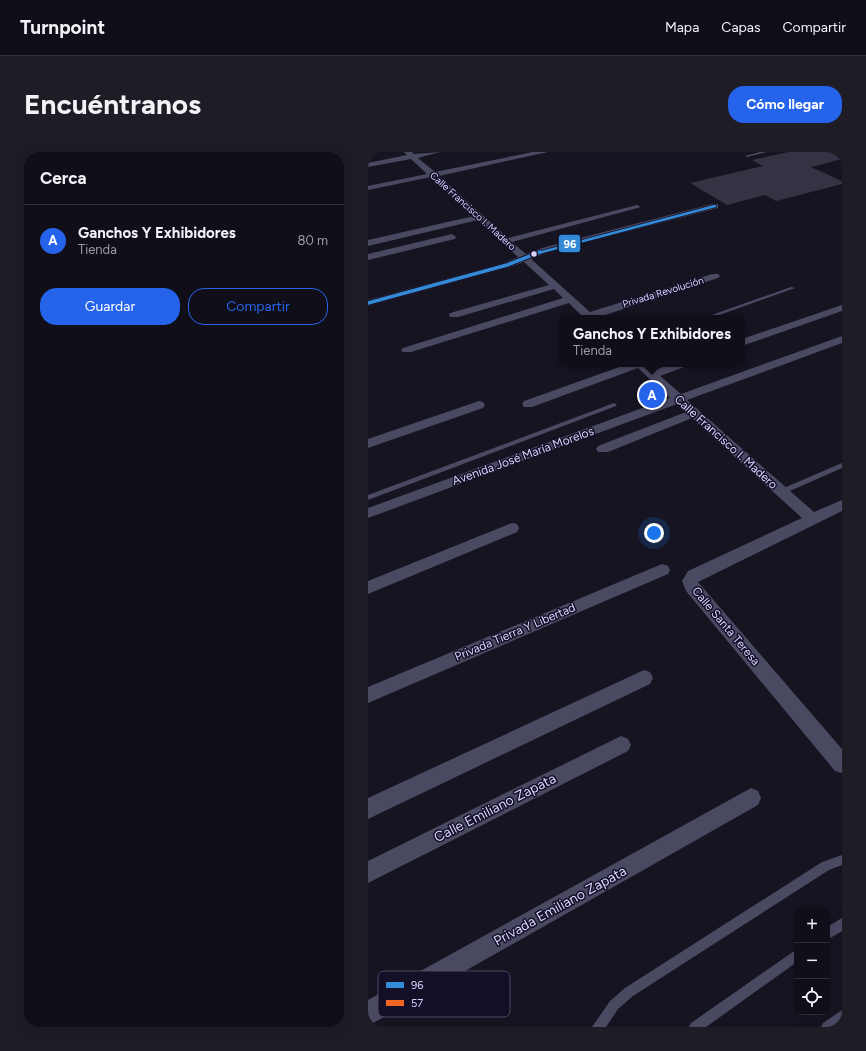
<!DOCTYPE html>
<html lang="es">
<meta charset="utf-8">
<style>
body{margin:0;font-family:Figtree,sans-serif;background:#1e1d26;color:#f1f3f6}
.controls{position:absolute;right:12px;bottom:12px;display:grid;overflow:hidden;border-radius:8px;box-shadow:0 4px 16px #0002}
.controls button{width:36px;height:36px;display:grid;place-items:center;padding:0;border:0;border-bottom:1px solid #302f38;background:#100f19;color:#f1f3f6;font:20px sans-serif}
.you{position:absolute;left:286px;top:381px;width:14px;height:14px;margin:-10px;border:3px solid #fff;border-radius:50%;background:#1a73e8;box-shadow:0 0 0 6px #1a73e833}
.badge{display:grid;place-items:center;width:26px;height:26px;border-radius:50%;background:#2563eb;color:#fff;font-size:13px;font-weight:700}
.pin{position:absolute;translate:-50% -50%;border:2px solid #fff;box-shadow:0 1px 4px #0006}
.popup{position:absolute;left:191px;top:163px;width:186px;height:52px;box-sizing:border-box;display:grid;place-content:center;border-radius:8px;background:#100f19;filter:drop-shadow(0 1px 3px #0005);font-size:13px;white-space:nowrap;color:#9c9ca2}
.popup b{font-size:15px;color:#f1f3f6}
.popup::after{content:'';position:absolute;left:50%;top:100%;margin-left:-8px;border:8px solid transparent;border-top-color:#100f19}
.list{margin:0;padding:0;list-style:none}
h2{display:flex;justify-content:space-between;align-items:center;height:52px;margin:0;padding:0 16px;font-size:17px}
h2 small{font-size:13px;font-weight:400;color:#9c9ca2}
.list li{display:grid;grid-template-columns:26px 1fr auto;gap:12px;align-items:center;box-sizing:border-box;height:72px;padding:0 16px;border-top:1px solid #302f38}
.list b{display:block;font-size:15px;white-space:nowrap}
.list p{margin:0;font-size:13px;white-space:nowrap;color:#9c9ca2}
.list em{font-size:13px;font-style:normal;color:#9c9ca2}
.actions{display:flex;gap:8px;padding:12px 16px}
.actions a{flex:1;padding:9px 0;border:1px solid #2563eb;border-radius:16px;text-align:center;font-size:14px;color:#2563eb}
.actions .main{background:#2563eb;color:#fff}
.icon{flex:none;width:22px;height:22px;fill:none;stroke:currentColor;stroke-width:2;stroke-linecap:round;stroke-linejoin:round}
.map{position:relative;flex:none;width:474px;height:875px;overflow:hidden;border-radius:16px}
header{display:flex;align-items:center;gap:24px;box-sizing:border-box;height:56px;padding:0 20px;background:#100f19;border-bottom:1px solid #302f38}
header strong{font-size:19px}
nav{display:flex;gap:22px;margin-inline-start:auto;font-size:14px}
.intro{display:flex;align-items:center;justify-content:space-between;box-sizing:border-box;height:96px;padding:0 24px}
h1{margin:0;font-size:28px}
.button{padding:10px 18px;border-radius:16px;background:#2563eb;color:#fff;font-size:14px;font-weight:700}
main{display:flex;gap:24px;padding:0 24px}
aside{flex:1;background:#100f19;border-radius:16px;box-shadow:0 4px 16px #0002}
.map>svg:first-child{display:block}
.building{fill:#343243}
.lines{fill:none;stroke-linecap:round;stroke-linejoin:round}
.lane{fill:#4a4962;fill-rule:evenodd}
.street{fill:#4a4962;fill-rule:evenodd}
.bus-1-far1-casing{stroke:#130f26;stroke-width:4}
.bus-1-casing{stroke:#130f26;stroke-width:5.5}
.bus-1-far1{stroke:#338bd7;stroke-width:2.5}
.bus-1{stroke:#338bd7;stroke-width:3.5}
.bus-dot{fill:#d9d4ff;stroke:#130f26;stroke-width:1.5}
.labels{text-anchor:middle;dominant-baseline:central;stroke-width:3;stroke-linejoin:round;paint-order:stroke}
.far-street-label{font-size:10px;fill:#d9d4ff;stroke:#130f26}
.street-label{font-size:12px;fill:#d9d4ff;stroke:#130f26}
.near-street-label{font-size:14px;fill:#d9d4ff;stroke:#130f26}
.key{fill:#130f26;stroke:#4e4a67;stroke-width:1}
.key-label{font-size:11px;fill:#d9d4ff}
.line-badge{stroke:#130f26;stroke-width:1.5}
.badge-label{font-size:11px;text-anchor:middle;font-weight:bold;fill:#fff}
</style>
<header>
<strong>Turnpoint</strong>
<nav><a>Mapa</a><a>Capas</a><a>Compartir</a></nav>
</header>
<div class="intro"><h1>Encuéntranos</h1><a class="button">Cómo llegar</a></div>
<main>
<aside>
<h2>Cerca<small></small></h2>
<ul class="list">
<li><span class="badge">A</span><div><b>Ganchos Y Exhibidores</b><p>Tienda</p></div><em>80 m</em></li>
</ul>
<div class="actions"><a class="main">Guardar</a><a>Compartir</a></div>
</aside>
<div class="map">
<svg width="474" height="875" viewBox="0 0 474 875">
<rect width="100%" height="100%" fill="#161421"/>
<polygon class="building" points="420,0 474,0 474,7 443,15 474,29 474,32 408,49 397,43 359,53 322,31 395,14 384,8"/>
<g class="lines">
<g class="lane">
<polygon points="392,0 399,0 379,5 377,4"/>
<polygon points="423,135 427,136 343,166 335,166"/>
<polygon points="246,251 249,253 248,254 0,348 0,343"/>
<polygon points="474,311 474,316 415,342 413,342 409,340 411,338"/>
<polygon points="474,703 474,713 461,718 265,844 250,857 238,875 224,875 242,849 257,836 454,710"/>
<polygon points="474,766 474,779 459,788 459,775"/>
<polygon points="429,797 429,810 338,875 321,875 323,871"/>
<polygon points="474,858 474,872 469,875 453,875 455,871"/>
</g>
<g class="street">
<polygon points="36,0 44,0 46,2 72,0 50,6 67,20 165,0 180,0 71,24 140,86 269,53 273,55 144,90 158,102 174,96 344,52 350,52 350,56 180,100 163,107 222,160 344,122 350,122 352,124 350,126 228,166 216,166 201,151 43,200 35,200 33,198 35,196 195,146 186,137 90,165 82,165 81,163 82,161 181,133 156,110 142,115 0,154 0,148 136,111 150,105 110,68 0,94 0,88 106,64 63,25 0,38 0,34 59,22 43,7 0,15 0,11 39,3"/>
<polygon points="84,82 88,85 87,87 0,108 0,102"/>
<polygon points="474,153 474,159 374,194 374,187"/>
<polygon points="474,184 474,191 319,248 446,360 474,348 474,359 330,430 474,597 474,621 467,619 318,439 314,429 320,419 434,366 324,266 240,300 230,300 228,297 230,294 318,260 309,252 0,366 0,356 302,246 270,216 164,255 156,255 154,252 156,249 260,212 279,212 286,218 304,212 321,212 319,214 292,224 313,242"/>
<polygon points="111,249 115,250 117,253 115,256 0,296 0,287"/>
<polygon points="144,371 149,372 151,376 149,380 0,442 0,429"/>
<polygon points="294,412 300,414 302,418 300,422 0,551 0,535"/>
<polygon points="276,518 282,520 285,526 282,532 0,667 0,646"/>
<polygon points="253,584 260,587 263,593 260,599 0,731 0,709"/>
<polygon points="383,636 390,639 393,646 390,653 0,874 0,848"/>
</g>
<defs>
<polyline id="bus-1-far1" points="170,101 347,54"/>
<polyline id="bus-1" points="0,151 139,113 172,100"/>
</defs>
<use href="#bus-1-far1" class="bus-1-far1-casing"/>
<use href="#bus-1" class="bus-1-casing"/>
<use href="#bus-1-far1" class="bus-1-far1"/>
<use href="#bus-1" class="bus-1"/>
</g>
<circle class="bus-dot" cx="166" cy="102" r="3.5"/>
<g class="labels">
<g class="far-street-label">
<text transform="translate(105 59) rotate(42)">Calle Francisco I. Madero</text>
<text transform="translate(295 140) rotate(-17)">Privada Revolución</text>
</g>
<g class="street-label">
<text transform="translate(358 290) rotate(42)">Calle Francisco I. Madero</text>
<text transform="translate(155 304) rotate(-20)">Avenida José María Morelos</text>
<text transform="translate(358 474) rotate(50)">Calle Santa Teresa</text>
<text transform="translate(147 480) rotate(-23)">Privada Tierra Y Libertad</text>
</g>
<g class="near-street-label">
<text transform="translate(127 656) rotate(-27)">Calle Emiliano Zapata</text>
<text transform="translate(192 754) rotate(-29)">Privada Emiliano Zapata</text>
</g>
</g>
<rect x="10" y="819" width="132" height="46" rx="6" class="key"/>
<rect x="18" y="830" width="18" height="6" fill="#338bd7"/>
<rect x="18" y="848" width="18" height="6" fill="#f26522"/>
<g class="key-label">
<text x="43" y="837">96</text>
<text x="43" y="855">57</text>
</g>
<rect class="line-badge" x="190" y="82" width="23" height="19" rx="4" fill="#338bd7"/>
<g class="badge-label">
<text x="202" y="96">96</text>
</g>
</svg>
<div class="controls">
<button>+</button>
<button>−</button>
<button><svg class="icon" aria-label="locate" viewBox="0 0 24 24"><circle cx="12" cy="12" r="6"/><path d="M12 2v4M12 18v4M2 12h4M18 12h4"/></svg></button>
</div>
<div class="you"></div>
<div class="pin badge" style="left:284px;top:243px">A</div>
<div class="popup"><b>Ganchos Y Exhibidores</b>Tienda</div>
</div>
</main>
